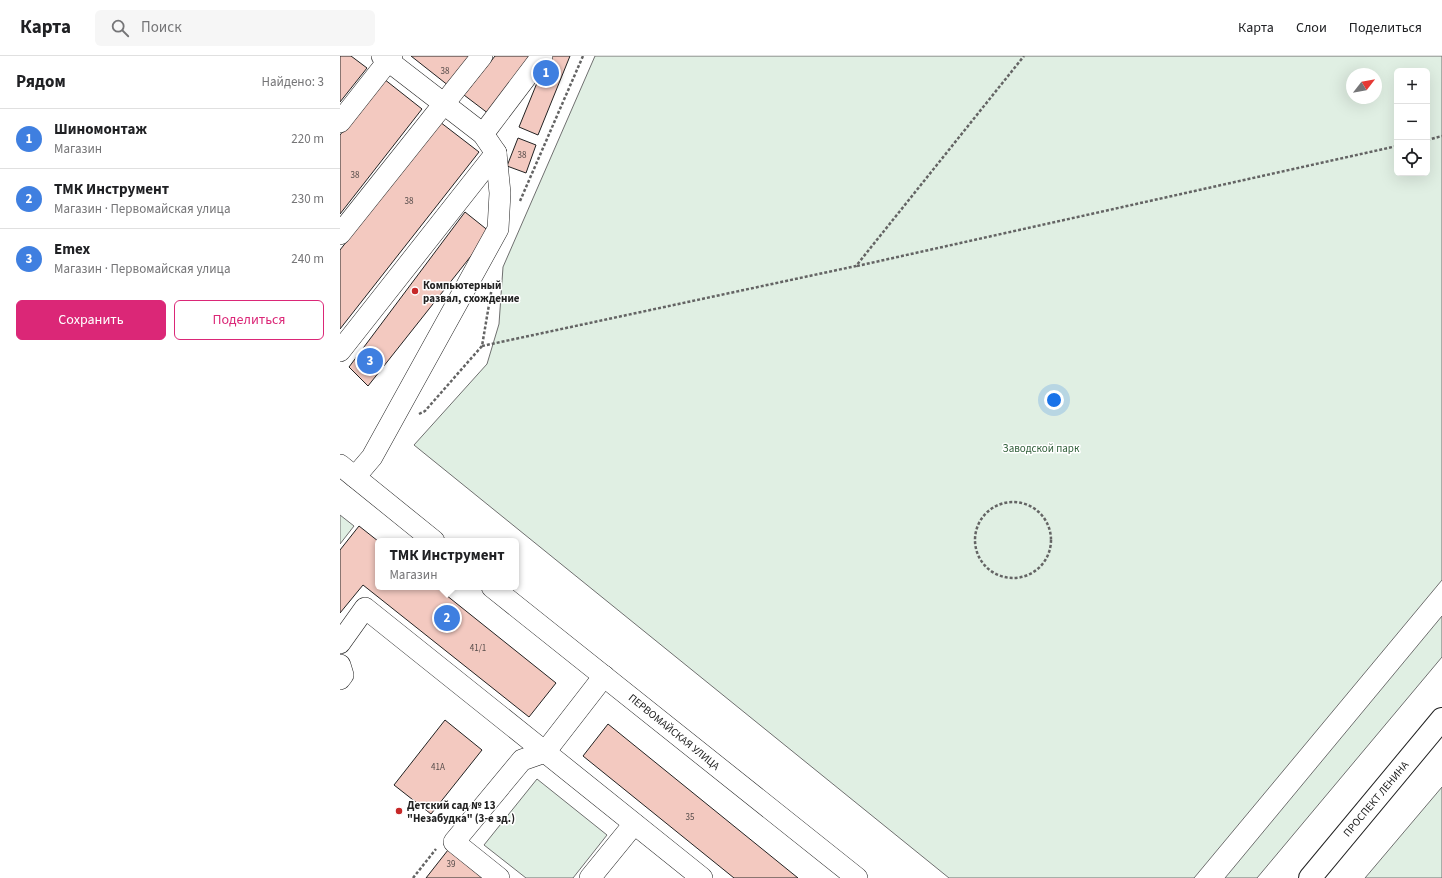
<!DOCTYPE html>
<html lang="ru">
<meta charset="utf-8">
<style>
body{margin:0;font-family:"Source Sans 3",sans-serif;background:#f6f6f6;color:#202124}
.controls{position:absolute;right:12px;top:12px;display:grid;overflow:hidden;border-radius:6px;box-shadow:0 4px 16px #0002}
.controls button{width:36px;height:36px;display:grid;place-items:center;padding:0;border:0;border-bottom:1px solid #e0e0e0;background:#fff;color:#202124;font:20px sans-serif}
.compass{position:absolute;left:1006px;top:12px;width:36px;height:36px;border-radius:50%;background:#fff;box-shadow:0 4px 16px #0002;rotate:59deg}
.you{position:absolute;left:714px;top:344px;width:14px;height:14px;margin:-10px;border:3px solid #fff;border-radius:50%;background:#1a73e8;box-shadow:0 0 0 6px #1a73e833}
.badge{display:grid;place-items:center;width:26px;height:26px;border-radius:50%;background:#db2777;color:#fff;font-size:13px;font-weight:700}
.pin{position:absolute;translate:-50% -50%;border:2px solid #fff;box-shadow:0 1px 4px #0006}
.popup{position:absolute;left:35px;top:482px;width:144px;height:52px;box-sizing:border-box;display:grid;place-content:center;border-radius:6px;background:#fff;filter:drop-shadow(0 1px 3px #0005);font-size:13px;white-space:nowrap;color:#757577}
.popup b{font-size:15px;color:#202124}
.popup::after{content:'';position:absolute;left:50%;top:100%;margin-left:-8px;border:8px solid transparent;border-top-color:#fff}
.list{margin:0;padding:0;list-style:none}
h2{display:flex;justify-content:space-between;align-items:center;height:52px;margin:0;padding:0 16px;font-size:17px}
h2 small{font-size:13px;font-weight:400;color:#757577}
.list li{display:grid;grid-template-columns:26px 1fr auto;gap:12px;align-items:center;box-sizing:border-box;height:60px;padding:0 16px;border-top:1px solid #e0e0e0}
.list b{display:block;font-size:15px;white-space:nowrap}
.list p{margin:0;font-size:13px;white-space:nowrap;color:#757577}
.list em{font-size:13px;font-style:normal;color:#757577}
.actions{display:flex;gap:8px;padding:12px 16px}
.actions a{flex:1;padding:9px 0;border:1px solid #db2777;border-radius:6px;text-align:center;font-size:14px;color:#db2777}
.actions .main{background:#db2777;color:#fff}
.icon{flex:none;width:22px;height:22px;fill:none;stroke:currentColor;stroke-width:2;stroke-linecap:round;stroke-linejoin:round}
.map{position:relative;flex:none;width:1102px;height:822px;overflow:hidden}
header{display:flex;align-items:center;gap:24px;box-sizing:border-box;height:56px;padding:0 20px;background:#fff;border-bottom:1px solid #e0e0e0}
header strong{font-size:19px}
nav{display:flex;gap:22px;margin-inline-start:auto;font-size:14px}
.search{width:280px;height:36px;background:#f6f6f6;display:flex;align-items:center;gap:10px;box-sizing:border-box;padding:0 14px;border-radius:6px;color:#757577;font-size:15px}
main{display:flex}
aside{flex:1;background:#fff}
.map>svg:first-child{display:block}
.green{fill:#e0efe3;stroke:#6f6f6f;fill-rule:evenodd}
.building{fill:#f3c9c0;stroke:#222}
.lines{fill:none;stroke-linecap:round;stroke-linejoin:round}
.minor-casing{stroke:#222;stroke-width:22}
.major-casing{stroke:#222;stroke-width:24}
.path{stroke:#646464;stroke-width:2.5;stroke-dasharray:3 2;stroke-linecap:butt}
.minor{stroke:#fff;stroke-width:21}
.major{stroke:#fff;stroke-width:22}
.poi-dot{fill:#c62828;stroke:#fff;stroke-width:1.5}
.labels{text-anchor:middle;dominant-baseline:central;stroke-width:3;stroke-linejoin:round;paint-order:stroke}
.number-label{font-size:9px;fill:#564c4a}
.poi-label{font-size:11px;font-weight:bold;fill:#222;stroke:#fff;text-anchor:start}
.park-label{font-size:11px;fill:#2f5e38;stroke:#fff}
.street-label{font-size:11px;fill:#222;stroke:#fff}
</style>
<header>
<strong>Карта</strong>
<div class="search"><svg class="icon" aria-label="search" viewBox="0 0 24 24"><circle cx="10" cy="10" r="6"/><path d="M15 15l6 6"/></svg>Поиск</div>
<nav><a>Карта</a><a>Слои</a><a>Поделиться</a></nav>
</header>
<main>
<aside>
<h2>Рядом<small>Найдено: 3</small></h2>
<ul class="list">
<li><span class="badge" style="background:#3f7fe0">1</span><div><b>Шиномонтаж</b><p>Магазин</p></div><em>220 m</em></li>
<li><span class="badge" style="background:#3f7fe0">2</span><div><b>ТМК Инструмент</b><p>Магазин · Первомайская улица</p></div><em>230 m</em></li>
<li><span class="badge" style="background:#3f7fe0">3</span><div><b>Emex</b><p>Магазин · Первомайская улица</p></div><em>240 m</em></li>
</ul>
<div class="actions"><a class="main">Сохранить</a><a>Поделиться</a></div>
</aside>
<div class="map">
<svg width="1102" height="822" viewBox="0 0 1102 822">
<rect width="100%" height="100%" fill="#fff"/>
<g class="green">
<path d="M255,0H1102V524L854,822H609L74,389L147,308L159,268L163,211ZM1057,15H1087V117H1057ZM1012,18H1036V42H1012Z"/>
<polygon points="0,459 14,470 0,488"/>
<polygon points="1102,560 1102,601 917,822 885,822"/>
<polygon points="197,723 267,779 233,822 186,822 144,789"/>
<polygon points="1102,731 1102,822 1025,822"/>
</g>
<g class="building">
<polygon points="0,0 11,0 27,12 0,46"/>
<polygon points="71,0 133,0 109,30"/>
<polygon points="155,0 194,0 149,58 124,39"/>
<polygon points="208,0 230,0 198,79 179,71"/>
<polygon points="44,23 82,53 0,158 0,79"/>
<polygon points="100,66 139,96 0,273 0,194"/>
<polygon points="178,82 196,89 186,117 167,110"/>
<polygon points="125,156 150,176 28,330 9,311"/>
<polygon points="19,470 38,485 38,531 96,531 216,627 189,661 23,529 0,557 0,494"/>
<polygon points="105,664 142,694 91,758 54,729"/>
<polygon points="268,668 458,822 394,822 243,700"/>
<polygon points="108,794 143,822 86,822"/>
</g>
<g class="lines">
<defs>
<g id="minor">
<polyline points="0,66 52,0"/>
<polyline points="143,78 202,0"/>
<polyline points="0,178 142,0"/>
<polyline points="0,295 156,97"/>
<polyline points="0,409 94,485"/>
<polyline points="15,421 32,401 158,173 160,137 156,97 143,78 42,0"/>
<polyline points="152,531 517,822"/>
<polyline points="0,587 25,552 205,696 264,620"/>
<polyline points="0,609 3,619 0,623"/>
<polyline points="159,822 114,786 182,704 205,696 362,822"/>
<polyline points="250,822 294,768"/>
</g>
<polyline id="major" points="970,822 1102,663"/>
</defs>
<use href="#minor" class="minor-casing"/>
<use href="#major" class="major-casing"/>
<g class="path">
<polyline points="1087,84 1102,80"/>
<polyline points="180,145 243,0"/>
<polyline points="517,210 1057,90"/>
<polyline points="142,290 516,210 684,0"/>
<polyline points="79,358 85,355 142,290 153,225"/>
<circle cx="673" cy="484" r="38"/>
<polyline points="73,822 96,793"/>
</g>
<use href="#minor" class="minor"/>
<use href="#major" class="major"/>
</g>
<g class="poi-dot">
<circle cx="75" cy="235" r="4"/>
<circle cx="59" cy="755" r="4"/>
</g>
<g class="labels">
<g class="number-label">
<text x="105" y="15">38</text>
<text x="182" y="99">38</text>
<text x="15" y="119">38</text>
<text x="69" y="145">38</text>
<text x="138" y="592">41/1</text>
<text x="98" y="711">41А</text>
<text x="350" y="761">35</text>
<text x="111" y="808">39</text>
</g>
<g class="poi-label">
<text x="83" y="229">Компьютерный<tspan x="83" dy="13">развал, схождение</tspan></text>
<text x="67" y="749">Детский сад № 13<tspan x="67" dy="13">"Незабудка" (3-е зд.)</tspan></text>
</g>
<g class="park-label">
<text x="701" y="392">Заводской парк</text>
</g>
<g class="street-label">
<text transform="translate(334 676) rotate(39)">ПЕРВОМАЙСКАЯ УЛИЦА</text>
<text transform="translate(1036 743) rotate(-50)">ПРОСПЕКТ ЛЕНИНА</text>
</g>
</g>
</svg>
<div class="controls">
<button>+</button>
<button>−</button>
<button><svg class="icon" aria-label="locate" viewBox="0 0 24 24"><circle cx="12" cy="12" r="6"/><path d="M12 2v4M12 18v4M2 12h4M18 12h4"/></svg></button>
</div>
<svg class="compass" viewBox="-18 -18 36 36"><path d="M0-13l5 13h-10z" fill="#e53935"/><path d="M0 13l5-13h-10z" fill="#757577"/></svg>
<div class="you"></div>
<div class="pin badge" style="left:206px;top:17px;background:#3f7fe0">1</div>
<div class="pin badge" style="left:107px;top:562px;background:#3f7fe0">2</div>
<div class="popup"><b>ТМК Инструмент</b>Магазин</div>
<div class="pin badge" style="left:30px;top:305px;background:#3f7fe0">3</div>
</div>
</main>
